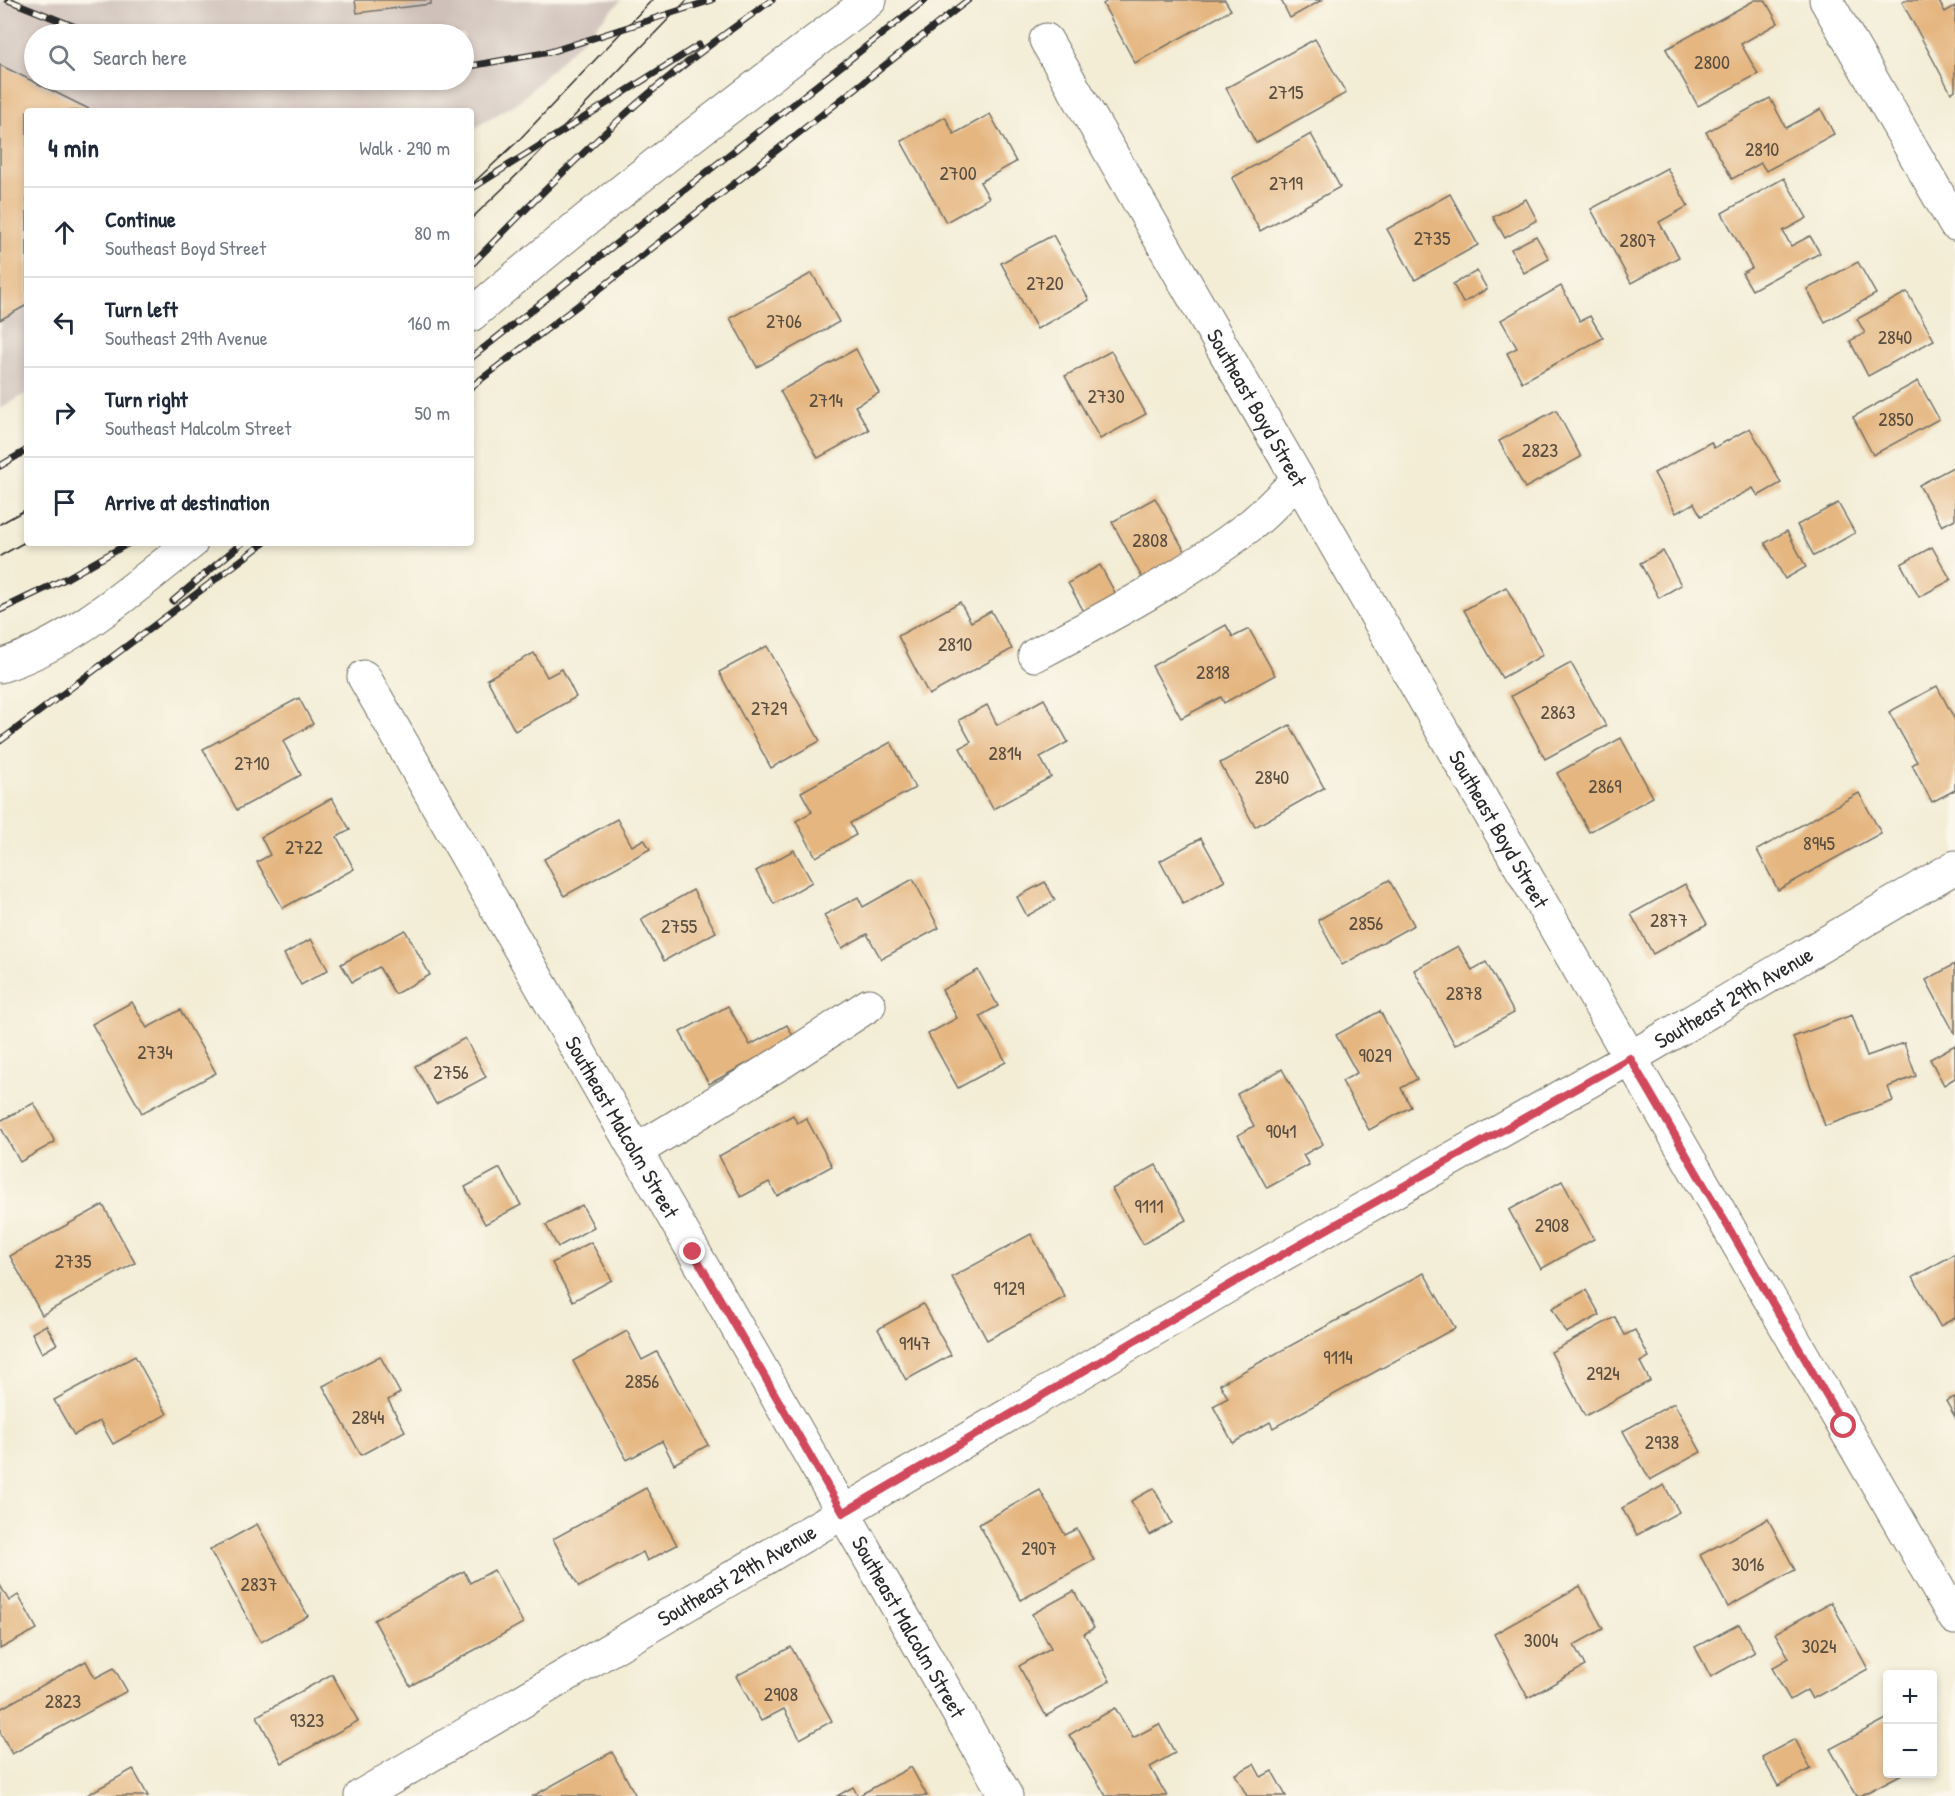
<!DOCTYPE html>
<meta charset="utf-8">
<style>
body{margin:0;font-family:"Patrick Hand",sans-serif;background:#f6f6f7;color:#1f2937}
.controls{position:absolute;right:18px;bottom:18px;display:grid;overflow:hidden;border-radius:6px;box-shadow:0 3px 9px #0003}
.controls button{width:54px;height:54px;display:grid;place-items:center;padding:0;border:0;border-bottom:2px solid #e0e1e3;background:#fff;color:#1f2937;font:30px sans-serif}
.stop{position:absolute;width:18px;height:18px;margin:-14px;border:4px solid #d1495b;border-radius:50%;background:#fff}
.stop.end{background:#d1495b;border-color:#fff;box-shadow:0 2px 6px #0008}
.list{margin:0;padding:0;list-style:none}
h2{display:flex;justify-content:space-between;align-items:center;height:78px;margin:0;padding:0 24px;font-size:26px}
h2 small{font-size:20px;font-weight:400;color:#747a83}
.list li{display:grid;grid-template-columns:39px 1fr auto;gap:18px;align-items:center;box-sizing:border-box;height:90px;padding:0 24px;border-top:2px solid #e0e1e3}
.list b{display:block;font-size:22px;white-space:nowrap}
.list p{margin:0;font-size:20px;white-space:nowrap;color:#747a83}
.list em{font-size:20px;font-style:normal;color:#747a83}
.icon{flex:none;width:33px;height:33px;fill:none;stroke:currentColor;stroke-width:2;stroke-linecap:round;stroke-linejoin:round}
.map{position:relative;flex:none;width:1955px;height:1796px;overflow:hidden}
.search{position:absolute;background:#fff;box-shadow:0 3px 9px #0003;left:24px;top:24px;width:450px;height:66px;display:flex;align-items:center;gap:15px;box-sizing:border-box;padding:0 21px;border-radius:33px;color:#747a83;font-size:22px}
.panel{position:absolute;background:#fff;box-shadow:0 3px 9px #0003;left:24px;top:108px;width:450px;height:438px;border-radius:6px}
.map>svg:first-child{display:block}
.industrial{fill:#cfc1ba;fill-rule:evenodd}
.building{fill:#e5b680}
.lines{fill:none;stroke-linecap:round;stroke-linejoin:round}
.minor-casing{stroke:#716f67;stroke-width:35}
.minor{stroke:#fff;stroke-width:33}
.tram{stroke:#2b2b2b;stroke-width:1.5}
.rail-casing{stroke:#2b2b2b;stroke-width:7}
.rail{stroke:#fbf7ec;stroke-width:4.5;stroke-dasharray:14;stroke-linecap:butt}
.route{stroke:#d1495b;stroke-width:8}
.labels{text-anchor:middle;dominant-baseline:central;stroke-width:4.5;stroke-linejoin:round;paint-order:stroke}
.number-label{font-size:20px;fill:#5a4e40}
.street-label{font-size:22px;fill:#2b2b2b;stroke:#fbf7ec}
</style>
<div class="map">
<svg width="1955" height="1796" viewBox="0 0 1955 1796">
<rect width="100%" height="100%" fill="#fbf7ec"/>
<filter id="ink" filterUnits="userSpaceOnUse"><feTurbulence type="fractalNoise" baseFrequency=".0167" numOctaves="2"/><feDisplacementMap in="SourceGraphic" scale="12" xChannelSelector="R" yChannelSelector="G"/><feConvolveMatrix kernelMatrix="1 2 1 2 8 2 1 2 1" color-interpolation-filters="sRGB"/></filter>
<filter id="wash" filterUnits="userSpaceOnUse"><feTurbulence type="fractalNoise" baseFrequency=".008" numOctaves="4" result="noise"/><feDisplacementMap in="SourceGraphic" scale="24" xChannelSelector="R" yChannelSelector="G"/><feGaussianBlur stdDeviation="1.35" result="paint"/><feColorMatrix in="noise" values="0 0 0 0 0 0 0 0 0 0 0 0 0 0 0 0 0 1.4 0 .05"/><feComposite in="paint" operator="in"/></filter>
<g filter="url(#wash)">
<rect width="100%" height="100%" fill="#f3edd6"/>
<path class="industrial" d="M0,0H622L520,101L471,130V111H27V393L0,409ZM34,34H464V80H34Z"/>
<g id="blocks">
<g class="building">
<polygon points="355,0 431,0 431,4 357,13"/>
<polygon points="1109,0 1225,0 1231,10 1135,63 1103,4"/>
<polygon points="1281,0 1322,0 1290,18"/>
<polygon points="1755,0 1765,0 1778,23 1741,44 1758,74 1698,106 1666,49"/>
<polygon points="1905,0 1938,0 1945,12 1955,6 1955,90 1951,93 1902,2"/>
<polygon points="1315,39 1346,93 1256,143 1226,88"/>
<polygon points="0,65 93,111 27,111 27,305 0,320"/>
<polygon points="1770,98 1786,128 1821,109 1834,134 1766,171 1761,163 1732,179 1706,132"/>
<polygon points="990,114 1016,162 980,182 989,198 946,222 901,141 945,117 954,134"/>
<polygon points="1311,134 1340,187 1260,231 1232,178"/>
<polygon points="1667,168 1688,206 1659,222 1679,257 1631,283 1591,209"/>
<polygon points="1784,178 1807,218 1783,231 1791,246 1810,236 1820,253 1752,290 1742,273 1752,268 1722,213"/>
<polygon points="1450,194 1478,245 1415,280 1387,229"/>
<polygon points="1526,199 1537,220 1505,238 1493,217"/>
<polygon points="1053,235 1089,300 1037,329 1001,263"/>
<polygon points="1536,236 1549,259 1524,273 1511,249"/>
<polygon points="1858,262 1876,294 1825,322 1807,289"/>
<polygon points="1477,271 1487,289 1463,303 1453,284"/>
<polygon points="812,273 839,322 757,367 730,318"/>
<polygon points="1561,286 1580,321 1590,316 1603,338 1522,382 1507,353 1517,348 1501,320"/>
<polygon points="1907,292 1934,340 1868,376 1850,341 1865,333 1857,319"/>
<polygon points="856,349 879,393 855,406 869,430 818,458 780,391"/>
<polygon points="1111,351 1146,414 1100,439 1065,376"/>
<polygon points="1918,381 1939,419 1873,455 1853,417"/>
<polygon points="1556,410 1581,457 1525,488 1499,441"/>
<polygon points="1750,428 1781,483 1758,496 1753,488 1701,516 1694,503 1676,513 1654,473 1711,442 1714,448"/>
<polygon points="1955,466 1955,519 1942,526 1919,485"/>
<polygon points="1155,498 1188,557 1144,581 1112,522"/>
<polygon points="1838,503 1855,533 1814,556 1797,525"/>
<polygon points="1787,531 1806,567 1785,579 1765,543"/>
<polygon points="1932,547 1951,580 1919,597 1901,564"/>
<polygon points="1663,551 1681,585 1659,598 1640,563"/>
<polygon points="1100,565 1119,600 1087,617 1068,583"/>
<polygon points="1506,587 1543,655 1502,678 1464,610"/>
<polygon points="960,602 971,622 991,611 1012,649 929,695 898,636"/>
<polygon points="1226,625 1233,637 1249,629 1275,675 1224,703 1221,697 1181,718 1152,666"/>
<polygon points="767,646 820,741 771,768 719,672"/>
<polygon points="534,653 547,677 562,669 576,697 515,731 487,679"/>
<polygon points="1571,663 1606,726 1545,759 1511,696"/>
<polygon points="1937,686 1955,720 1955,790 1932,802 1912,765 1917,762 1889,712"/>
<polygon points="299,698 313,724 283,741 301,775 237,810 203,749"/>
<polygon points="1044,699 1068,742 1040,757 1051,777 993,809 960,748 971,742 959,720 987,705 997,725"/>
<polygon points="1290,725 1324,788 1255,827 1220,763"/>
<polygon points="1621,738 1653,797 1589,832 1557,773"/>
<polygon points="891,742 915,788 850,823 856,835 816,857 796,821 812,812 801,792"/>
<polygon points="1859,793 1881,833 1778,890 1757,850"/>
<polygon points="332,798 350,830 337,837 354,869 283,908 257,862 270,855 261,837"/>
<polygon points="617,819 632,846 644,839 650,849 564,896 544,859"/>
<polygon points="1201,838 1225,881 1183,904 1160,861"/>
<polygon points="794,850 812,882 774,904 756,871"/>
<polygon points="913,879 939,928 881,959 867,934 842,948 824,915 858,897 863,907"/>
<polygon points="1389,880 1414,925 1342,965 1318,920"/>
<polygon points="1045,882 1055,900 1027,916 1017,897"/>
<polygon points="1685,884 1707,924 1653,954 1631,914"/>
<polygon points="693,890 716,932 664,961 641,919"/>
<polygon points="405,930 430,975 395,994 379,967 352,982 341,964"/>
<polygon points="311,939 328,970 301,985 284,954"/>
<polygon points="1458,946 1472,970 1486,962 1514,1013 1455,1045 1414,970"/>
<polygon points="1955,964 1955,1034 1926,980"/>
<polygon points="978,970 998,1006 980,1016 1006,1062 958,1088 928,1034 957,1018 942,990"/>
<polygon points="132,1002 147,1028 180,1010 216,1073 142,1113 92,1024"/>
<polygon points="728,1006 750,1045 787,1025 794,1038 709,1084 680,1032"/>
<polygon points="1380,1011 1417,1079 1401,1088 1411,1107 1369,1130 1342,1081 1357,1073 1336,1035"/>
<polygon points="1852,1015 1867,1056 1904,1043 1916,1076 1888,1087 1893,1101 1825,1126 1793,1037"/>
<polygon points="465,1038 486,1077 436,1104 415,1066"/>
<polygon points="1955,1045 1955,1078 1944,1085 1930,1059"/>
<polygon points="1282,1069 1323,1144 1303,1155 1309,1165 1267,1188 1238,1135 1254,1126 1237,1094"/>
<polygon points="34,1103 55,1142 20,1162 0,1126 0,1121"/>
<polygon points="793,1115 797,1123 806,1118 832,1166 777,1196 769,1182 741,1197 719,1156"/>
<polygon points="1156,1165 1186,1220 1143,1244 1112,1189"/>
<polygon points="500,1168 521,1205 485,1224 465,1187"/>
<polygon points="1562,1181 1594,1239 1541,1269 1509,1210"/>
<polygon points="103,1205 135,1263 42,1315 10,1256"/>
<polygon points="582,1205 594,1227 558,1247 546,1225"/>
<polygon points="1031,1234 1065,1297 987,1340 952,1277"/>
<polygon points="591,1242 612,1280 573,1301 552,1263"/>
<polygon points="1955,1254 1955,1318 1940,1326 1913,1277"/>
<polygon points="1424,1273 1455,1328 1273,1428 1270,1422 1233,1443 1213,1406 1228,1398 1220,1384"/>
<polygon points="1586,1290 1600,1315 1566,1333 1552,1308"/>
<polygon points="923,1304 951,1355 906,1380 878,1329"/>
<polygon points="1615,1317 1625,1335 1635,1330 1649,1357 1640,1362 1650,1381 1585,1416 1551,1352"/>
<polygon points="46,1325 57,1344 42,1353 32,1333"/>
<polygon points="627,1331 642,1360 657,1352 708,1445 674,1464 662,1441 627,1460 573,1361"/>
<polygon points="135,1356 167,1414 113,1444 100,1421 74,1435 54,1400"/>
<polygon points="380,1356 400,1393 388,1400 405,1431 361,1455 323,1386"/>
<polygon points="1955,1397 1955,1417 1946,1401"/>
<polygon points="1674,1403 1701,1452 1650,1480 1623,1431"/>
<polygon points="1664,1485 1679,1512 1637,1535 1622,1508"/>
<polygon points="646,1488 677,1545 647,1561 643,1552 579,1587 553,1539"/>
<polygon points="1154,1488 1172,1523 1150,1535 1131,1501"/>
<polygon points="1040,1490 1065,1535 1077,1529 1094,1560 1021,1600 979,1524"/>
<polygon points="1768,1519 1795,1570 1728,1607 1700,1555"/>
<polygon points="257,1524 308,1616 261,1642 210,1550"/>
<polygon points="494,1570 523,1623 410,1686 374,1620 464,1571 470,1583"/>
<polygon points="0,1585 9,1601 18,1595 37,1629 0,1649"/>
<polygon points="1580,1586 1603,1629 1574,1645 1585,1666 1528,1698 1494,1634"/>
<polygon points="1074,1591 1094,1628 1084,1634 1110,1681 1046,1716 1019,1666 1051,1648 1032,1614"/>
<polygon points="1831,1602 1868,1669 1812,1699 1807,1690 1790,1700 1772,1668 1789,1658 1775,1633"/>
<polygon points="1739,1624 1755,1652 1711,1677 1695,1647"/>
<polygon points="791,1647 832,1721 800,1739 784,1709 761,1721 736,1676"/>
<polygon points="86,1661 95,1678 114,1668 127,1691 12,1754 0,1732 0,1709"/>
<polygon points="332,1674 358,1721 282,1763 257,1716"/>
<polygon points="1115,1708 1133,1738 1159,1724 1175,1753 1150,1767 1167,1796 1106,1796 1069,1735"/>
<polygon points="1888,1718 1888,1774 1902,1774 1860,1796 1857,1796 1830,1749"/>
<polygon points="1795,1739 1811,1769 1778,1786 1762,1757"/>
<polygon points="612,1752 636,1796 533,1796"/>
<polygon points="1254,1764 1261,1777 1272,1771 1286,1796 1247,1796 1235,1774"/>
<polygon points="911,1767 927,1796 837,1796 853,1787 858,1796"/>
<polygon points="133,1769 148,1796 85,1796"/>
</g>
</g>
</g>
<g filter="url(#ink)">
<use href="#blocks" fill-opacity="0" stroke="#716f67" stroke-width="1.5"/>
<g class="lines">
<defs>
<g id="minor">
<polyline points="1826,0 1955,224"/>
<path id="s1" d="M1046,40L1636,1068L1955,1618"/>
<path d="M471,315C600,205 735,102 870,0"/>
<path d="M1035,655C1110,616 1185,576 1252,524C1268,511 1283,494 1298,480"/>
<path d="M0,666C73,643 132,589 191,543"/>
<path id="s2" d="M364,677L1006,1796"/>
<polyline points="636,1151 782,1062 869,1005"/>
<path id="s3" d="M361,1796L1255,1270L1630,1058L1955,867"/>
</g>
</defs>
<use href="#minor" class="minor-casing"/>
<use href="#minor" class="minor"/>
<g class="tram">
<polyline points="471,185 517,142 652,0"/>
<polyline points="471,219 524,168 687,0"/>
<polyline points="0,524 27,509"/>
<polyline points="0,556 27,541"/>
</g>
<defs>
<g id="rail">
<polyline points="8,0 93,34"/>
<polyline points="464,67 550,52 712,0"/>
<polyline points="471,189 699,45"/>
<path d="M471,265C520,215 569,165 621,118C668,75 720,37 772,0"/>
<polyline points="471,358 925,0"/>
<polyline points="471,387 610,281 968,0"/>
<polyline points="0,466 27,450"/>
<polyline points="173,601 242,543"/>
<polyline points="0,610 67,578 129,543"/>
<polyline points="0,741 264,543"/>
</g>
</defs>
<use href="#rail" class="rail-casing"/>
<use href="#rail" class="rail"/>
</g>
</g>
<g class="lines" filter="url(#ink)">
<polyline class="route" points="693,1252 843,1513 1255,1270 1630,1058 1844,1426"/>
</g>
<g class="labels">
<g class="number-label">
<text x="1712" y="61">2800</text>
<text x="1286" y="91">2715</text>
<text x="1762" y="148">2810</text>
<text x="958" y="172">2700</text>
<text x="1286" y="182">2719</text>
<text x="1432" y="237">2735</text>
<text x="1638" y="239">2807</text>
<text x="1045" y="282">2720</text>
<text x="784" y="320">2706</text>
<text x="1895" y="336">2840</text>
<text x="1106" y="395">2730</text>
<text x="826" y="399">2714</text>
<text x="1896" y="418">2850</text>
<text x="1540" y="449">2823</text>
<text x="1150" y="539">2808</text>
<text x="955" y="643">2810</text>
<text x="1213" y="671">2818</text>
<text x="769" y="707">2729</text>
<text x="1558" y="711">2863</text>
<text x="1005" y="752">2814</text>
<text x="252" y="762">2710</text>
<text x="1272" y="776">2840</text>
<text x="1605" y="785">2869</text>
<text x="1819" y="842">8945</text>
<text x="304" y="846">2722</text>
<text x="1669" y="919">2877</text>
<text x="1366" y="922">2856</text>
<text x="679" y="925">2755</text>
<text x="1464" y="992">2878</text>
<text x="155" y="1051">2734</text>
<text x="1375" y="1054">9029</text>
<text x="451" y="1071">2756</text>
<text x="1281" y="1130">9041</text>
<text x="1149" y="1205">9111</text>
<text x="1552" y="1224">2908</text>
<text x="73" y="1260">2735</text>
<text x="1009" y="1287">9129</text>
<text x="915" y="1342">9147</text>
<text x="1338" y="1356">9114</text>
<text x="1603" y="1372">2924</text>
<text x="642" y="1380">2856</text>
<text x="368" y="1416">2844</text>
<text x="1662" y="1441">2938</text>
<text x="1039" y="1547">2907</text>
<text x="1748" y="1563">3016</text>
<text x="259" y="1583">2837</text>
<text x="1541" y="1639">3004</text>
<text x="1819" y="1645">3024</text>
<text x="781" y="1693">2908</text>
<text x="63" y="1700">2823</text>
<text x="307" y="1719">9323</text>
</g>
<g class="street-label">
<text stroke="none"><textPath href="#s1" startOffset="424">Southeast Boyd Street</textPath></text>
<text stroke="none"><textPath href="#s1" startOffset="910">Southeast Boyd Street</textPath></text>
<text stroke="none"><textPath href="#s3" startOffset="1588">Southeast 29th Avenue</textPath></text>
<text stroke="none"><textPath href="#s2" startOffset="519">Southeast Malcolm Street</textPath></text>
<text stroke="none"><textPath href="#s3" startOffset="436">Southeast 29th Avenue</textPath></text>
<text stroke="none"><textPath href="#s2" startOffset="1095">Southeast Malcolm Street</textPath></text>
</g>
</g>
</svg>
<div class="controls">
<button>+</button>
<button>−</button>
</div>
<div class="stop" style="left:1844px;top:1426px"></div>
<div class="stop end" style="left:693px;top:1252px"></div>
<div class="search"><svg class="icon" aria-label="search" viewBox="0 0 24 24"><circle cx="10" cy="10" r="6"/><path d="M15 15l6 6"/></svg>Search here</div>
<section class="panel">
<h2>4 min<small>Walk · 290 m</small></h2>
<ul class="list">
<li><svg class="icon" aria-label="ahead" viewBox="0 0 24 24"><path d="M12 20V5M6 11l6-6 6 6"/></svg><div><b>Continue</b><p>Southeast Boyd Street</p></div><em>80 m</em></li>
<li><svg class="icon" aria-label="left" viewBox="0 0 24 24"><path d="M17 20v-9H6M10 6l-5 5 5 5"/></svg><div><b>Turn left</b><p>Southeast 29th Avenue</p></div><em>160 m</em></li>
<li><svg class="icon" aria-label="right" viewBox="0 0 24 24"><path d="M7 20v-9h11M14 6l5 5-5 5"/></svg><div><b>Turn right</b><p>Southeast Malcolm Street</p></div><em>50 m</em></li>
<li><svg class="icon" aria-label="arrive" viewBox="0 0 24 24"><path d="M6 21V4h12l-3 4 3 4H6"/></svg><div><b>Arrive at destination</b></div></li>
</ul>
</section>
</div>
